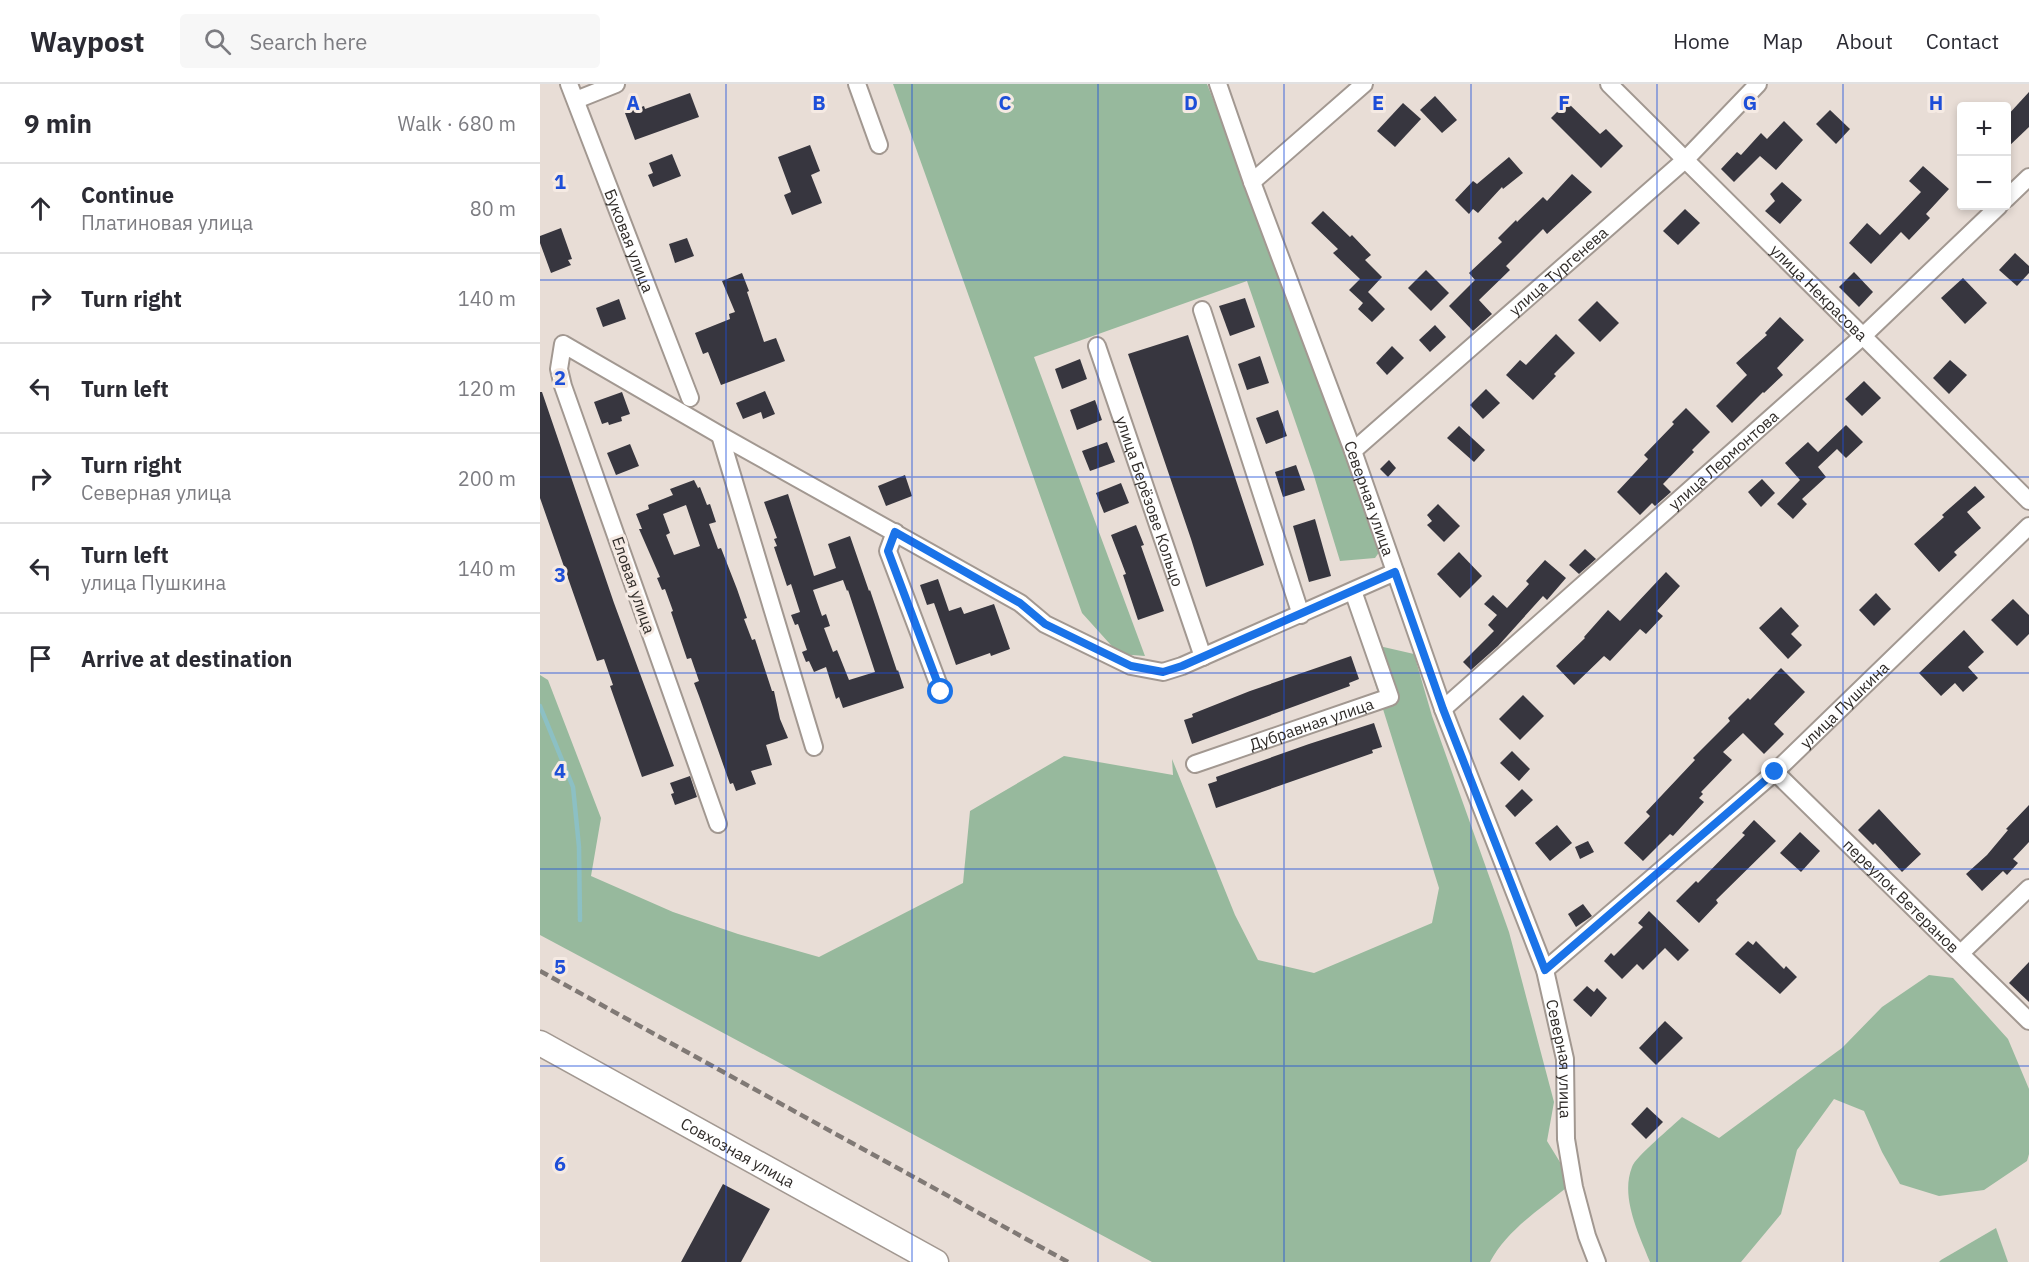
<!DOCTYPE html>
<meta charset="utf-8">
<style>
body{margin:0;font-family:"IBM Plex Sans",sans-serif;background:#f7f7f7;color:#2b2b33}
.controls{position:absolute;right:18px;top:18px;display:grid;overflow:hidden;border-radius:6px;box-shadow:0 3px 9px #0003}
.controls button{width:54px;height:54px;display:grid;place-items:center;padding:0;border:0;border-bottom:2px solid #e1e1e2;background:#fff;color:#2b2b33;font:30px sans-serif}
.stop{position:absolute;width:18px;height:18px;margin:-14px;border:4px solid #1a73e8;border-radius:50%;background:#fff}
.stop.end{background:#1a73e8;border-color:#fff;box-shadow:0 2px 6px #0008}
.list{margin:0;padding:0;list-style:none}
h2{display:flex;justify-content:space-between;align-items:center;height:78px;margin:0;padding:0 24px;font-size:26px}
h2 small{font-size:20px;font-weight:400;color:#7c7c81}
.list li{display:grid;grid-template-columns:39px 1fr auto;gap:18px;align-items:center;box-sizing:border-box;height:90px;padding:0 24px;border-top:2px solid #e1e1e2}
.list b{display:block;font-size:22px;white-space:nowrap}
.list p{margin:0;font-size:20px;white-space:nowrap;color:#7c7c81}
.list em{font-size:20px;font-style:normal;color:#7c7c81}
.icon{flex:none;width:33px;height:33px;fill:none;stroke:currentColor;stroke-width:2;stroke-linecap:round;stroke-linejoin:round}
.map{position:relative;flex:none;width:1489px;height:1178px;overflow:hidden}
header{display:flex;align-items:center;gap:36px;box-sizing:border-box;height:84px;padding:0 30px;background:#fff;border-bottom:2px solid #e1e1e2}
header strong{font-size:28px}
nav{display:flex;gap:33px;margin-inline-start:auto;font-size:21px}
.search{width:420px;height:54px;background:#f7f7f7;display:flex;align-items:center;gap:15px;box-sizing:border-box;padding:0 21px;border-radius:6px;color:#7c7c81;font-size:22px}
main{display:flex}
aside{flex:1;background:#fff}
.map>svg:first-child{display:block}
.forest{fill:#97b99d}
.lines{fill:none;stroke-linecap:round;stroke-linejoin:round}
.stream{stroke:#8cc0c4;stroke-width:4.5}
.building{fill:#37363f;fill-rule:evenodd}
.street-casing{stroke:#a29891;stroke-width:20}
.secondary-casing{stroke:#a29891;stroke-width:27}
.street{stroke:#fff;stroke-width:16}
.secondary{stroke:#fff;stroke-width:24}
.rail{stroke:#807975;stroke-width:4.5;stroke-dasharray:9 4.5;stroke-linecap:butt}
.route{stroke:#1a73e8;stroke-width:8}
.grid{fill:none;stroke:#1d4ed8;stroke-width:1.5;stroke-opacity:0.55}
.labels{text-anchor:middle;dominant-baseline:central;stroke-width:6;stroke-linejoin:round;paint-order:stroke}
.street-label{font-size:16px;fill:#302c29;stroke:#f5eae3}
.grid-label{font-size:20px;text-anchor:middle;font-weight:bold;fill:#1d4ed8;stroke:#f5eae3;stroke-width:6;stroke-linejoin:round;paint-order:stroke}
</style>
<header>
<strong>Waypost</strong>
<div class="search"><svg class="icon" aria-label="search" viewBox="0 0 24 24"><circle cx="10" cy="10" r="6"/><path d="M15 15l6 6"/></svg>Search here</div>
<nav><a>Home</a><a>Map</a><a>About</a><a>Contact</a></nav>
</header>
<main>
<aside>
<h2>9 min<small>Walk · 680 m</small></h2>
<ul class="list">
<li><svg class="icon" aria-label="ahead" viewBox="0 0 24 24"><path d="M12 20V5M6 11l6-6 6 6"/></svg><div><b>Continue</b><p>Платиновая улица</p></div><em>80 m</em></li>
<li><svg class="icon" aria-label="right" viewBox="0 0 24 24"><path d="M7 20v-9h11M14 6l5 5-5 5"/></svg><div><b>Turn right</b></div><em>140 m</em></li>
<li><svg class="icon" aria-label="left" viewBox="0 0 24 24"><path d="M17 20v-9H6M10 6l-5 5 5 5"/></svg><div><b>Turn left</b></div><em>120 m</em></li>
<li><svg class="icon" aria-label="right" viewBox="0 0 24 24"><path d="M7 20v-9h11M14 6l5 5-5 5"/></svg><div><b>Turn right</b><p>Северная улица</p></div><em>200 m</em></li>
<li><svg class="icon" aria-label="left" viewBox="0 0 24 24"><path d="M17 20v-9H6M10 6l-5 5 5 5"/></svg><div><b>Turn left</b><p>улица Пушкина</p></div><em>140 m</em></li>
<li><svg class="icon" aria-label="arrive" viewBox="0 0 24 24"><path d="M6 21V4h12l-3 4 3 4H6"/></svg><div><b>Arrive at destination</b></div></li>
</ul>
</aside>
<div class="map">
<svg width="1489" height="1178" viewBox="0 0 1489 1178">
<rect width="100%" height="100%" fill="#e8ddd6"/>
<g class="forest">
<polygon points="353,0 667,0 813,367 843,463 835,474 800,477 774,392 707,197 494,273 605,572 579,570 542,529"/>
<path d="M826,559L874,570L892,632L969,848L1014,1018L1007,1057L1026,1088V1104C999,1126 967,1146 950,1178H612L0,851V591L8,596L61,734L51,792L133,828L198,850L279,873L423,799L430,727L524,672L633,691L632,675L695,831L718,876L774,889L892,839L899,804L832,590Z"/>
<path d="M1389,891L1413,894L1468,955L1489,1005V1070L1487,1077L1444,1106L1399,1112L1360,1100L1342,1068L1324,1027L1294,1015L1257,1066L1241,1130L1201,1178H1110C1099,1150 1080,1113 1092,1083C1095,1073 1133,1042 1142,1033L1179,1054L1302,964L1342,923Z"/>
<polygon points="1456,1144 1468,1178 1399,1178 1401,1176"/>
</g>
<g class="lines">
<polyline class="stream" points="0,622 33,703 39,763 40,836"/>
</g>
<g class="building">
<polygon points="1489,8 1489,43 1467,64 1467,32"/>
<polygon points="150,9 159,33 95,56 85,29 104,22 105,25"/>
<polygon points="895,12 917,36 902,49 880,26"/>
<polygon points="1027,18 1060,50 1066,45 1083,62 1061,84 1011,34"/>
<polygon points="863,19 881,35 855,63 837,47"/>
<polygon points="1290,26 1310,45 1296,60 1276,40"/>
<polygon points="1244,37 1263,56 1236,86 1220,72 1194,98 1181,85 1197,68 1201,71 1221,49 1227,55"/>
<polygon points="270,61 280,87 271,91 282,119 252,131 244,111 251,108 238,73"/>
<polygon points="132,70 141,92 113,103 108,91 113,89 109,79"/>
<polygon points="969,73 983,89 963,105 962,103 938,129 933,125 929,130 915,116 933,97 937,100"/>
<polygon points="1383,82 1409,105 1386,130 1390,134 1369,156 1361,148 1331,180 1309,159 1327,139 1340,151 1381,108 1369,97"/>
<polygon points="1032,90 1052,108 1007,150 1003,145 966,182 970,186 939,216 952,230 933,247 909,222 935,196 929,189 962,158 958,154 976,136 977,138 1003,113 1007,117"/>
<polygon points="1242,98 1262,116 1240,140 1225,127 1235,117 1230,110"/>
<polygon points="1145,125 1160,139 1138,161 1123,147"/>
<polygon points="783,127 810,153 812,151 831,171 825,176 842,193 828,208 845,225 832,238 818,225 823,219 809,206 820,195 793,169 798,165 771,139"/>
<polygon points="21,144 32,175 28,176 31,181 11,189 0,159 0,152"/>
<polygon points="147,154 154,172 135,179 129,160"/>
<polygon points="1475,169 1489,182 1489,189 1477,202 1459,186"/>
<polygon points="886,186 909,209 891,227 868,204"/>
<polygon points="1314,188 1333,208 1319,223 1299,203"/>
<polygon points="202,189 209,207 207,208 224,258 236,254 245,277 181,301 168,268 163,270 155,249 190,235 189,230 195,228 182,197"/>
<polygon points="1423,194 1447,219 1425,240 1401,214"/>
<polygon points="705,214 715,243 690,252 679,222"/>
<polygon points="79,215 86,235 63,243 56,224"/>
<polygon points="1057,217 1079,239 1060,258 1038,236"/>
<polygon points="1240,233 1264,256 1237,284 1243,291 1224,309 1223,308 1192,339 1176,322 1207,291 1196,279 1227,251 1225,249"/>
<polygon points="895,241 906,253 890,268 879,256"/>
<polygon points="1016,250 1035,269 1014,290 1016,292 993,316 966,291 980,276 986,281"/>
<polygon points="648,251 724,481 666,503 651,455 588,270"/>
<polygon points="852,262 864,274 847,291 836,279"/>
<polygon points="720,272 729,299 707,306 698,280"/>
<polygon points="540,275 547,295 522,305 515,285"/>
<polygon points="1410,276 1427,291 1409,310 1393,294"/>
<polygon points="1324,297 1341,314 1322,332 1305,315"/>
<polygon points="946,305 960,319 943,335 930,321"/>
<polygon points="225,307 235,330 223,335 221,328 203,335 196,319"/>
<polygon points="0,308 2,308 74,519 134,682 102,693 70,602 73,601 64,575 57,577 0,414"/>
<polygon points="82,308 90,330 81,333 82,337 69,341 68,338 62,340 54,318"/>
<polygon points="555,316 562,336 537,346 530,326"/>
<polygon points="1146,324 1170,348 1152,366 1154,368 1123,400 1131,408 1115,422 1112,419 1100,431 1077,408 1108,375 1104,371 1134,340 1132,338"/>
<polygon points="738,326 747,352 726,360 716,334"/>
<polygon points="1306,341 1323,358 1306,374 1297,365 1278,383 1286,393 1262,415 1267,420 1253,435 1237,420 1260,396 1245,379 1268,358 1278,368"/>
<polygon points="919,342 945,366 934,378 907,354"/>
<polygon points="567,358 575,378 550,387 542,367"/>
<polygon points="90,360 99,382 76,391 67,369"/>
<polygon points="849,376 856,384 848,393 840,385"/>
<polygon points="756,381 765,406 743,413 735,388"/>
<polygon points="365,391 372,412 346,422 338,402"/>
<polygon points="1222,395 1235,409 1221,423 1208,408"/>
<path d="M154,396L158,404L160,403L167,421L170,420L176,438L169,440L178,465L181,464L197,505L207,534L204,535L212,556L215,555L232,607H234L240,635L248,654L226,661L232,681L211,687L216,700L196,707L193,699L190,700L159,612L154,599L159,597L151,574L147,575L131,528L133,527L125,505L122,506L117,494L120,493L99,445H102L96,430L109,425L108,421L133,411L130,405ZM146,421L160,462L134,471L126,451L130,449L123,430Z"/>
<polygon points="581,399 589,419 564,429 556,409"/>
<polygon points="1435,402 1445,413 1427,428 1441,444 1414,468 1417,471 1399,488 1374,460 1404,433 1402,431"/>
<path d="M248,410L274,492L296,484L288,460L310,452L329,507L330,506L357,587L358,586L364,604L303,624L299,613L296,615L286,583L274,588L269,577L266,578L262,568L267,566L258,540L255,541L251,531L260,528L251,500L247,502L234,463L237,462L234,455L237,454L224,418ZM303,496L307,507L308,506L335,588L309,596L297,566L293,568L284,544L290,542L286,530L282,532L273,506Z"/>
<polygon points="898,420 920,442 904,458 887,441 892,437 887,431"/>
<polygon points="775,435 791,492 769,498 753,442"/>
<polygon points="596,441 604,461 601,462 624,527 598,536 583,491 586,490 571,451"/>
<polygon points="1045,465 1056,475 1039,490 1029,481"/>
<polygon points="919,468 942,492 920,514 897,490"/>
<polygon points="1005,476 1026,494 1007,516 1003,512 958,562 931,586 923,578 954,547 948,541 957,531 944,520 953,511 967,524 989,500 986,497"/>
<polygon points="1126,488 1140,502 1117,527 1123,532 1106,550 1100,545 1070,577 1064,572 1034,601 1016,582 1045,554 1044,553 1068,526 1080,537"/>
<polygon points="398,495 409,527 421,523 424,530 454,520 470,565 451,572 450,569 416,581 394,519 387,521 380,501"/>
<polygon points="1336,509 1351,525 1334,542 1319,526"/>
<polygon points="1473,515 1489,531 1489,550 1477,562 1451,536"/>
<polygon points="1241,523 1259,542 1251,550 1262,561 1248,575 1219,544"/>
<polygon points="1424,546 1444,568 1428,583 1438,594 1423,608 1415,599 1401,612 1379,589"/>
<polygon points="811,572 819,595 809,599 810,602 652,660 644,636 653,633 652,630 710,607"/>
<polygon points="1241,584 1265,608 1234,640 1244,650 1224,670 1203,649 1183,668 1192,676 1161,708 1163,710 1159,714 1164,718 1133,752 1130,750 1103,777 1084,759 1110,732 1106,728 1155,676 1153,674 1190,637 1188,634 1208,614 1210,616"/>
<polygon points="983,611 1004,632 980,656 959,635"/>
<polygon points="834,639 842,663 832,666 833,669 676,724 668,700 677,697 676,693 769,660"/>
<polygon points="972,667 990,685 979,697 960,679"/>
<polygon points="150,692 157,713 135,721 131,710 134,709 130,699"/>
<polygon points="982,705 993,716 975,733 965,722"/>
<polygon points="1489,721 1489,758 1473,775 1478,779 1467,791 1463,787 1442,807 1426,790 1447,771 1468,746 1466,745"/>
<polygon points="1339,725 1381,770 1362,788 1335,759 1333,761 1318,746"/>
<polygon points="1214,736 1236,757 1176,816 1178,819 1159,839 1136,817 1156,797 1158,799 1205,751 1202,749"/>
<polygon points="1017,741 1032,759 1010,777 995,759"/>
<polygon points="1260,748 1280,767 1261,788 1240,769"/>
<polygon points="1048,757 1054,768 1040,775 1035,763"/>
<polygon points="1043,820 1052,832 1036,843 1028,830"/>
<polygon points="1109,827 1149,866 1138,877 1125,864 1103,886 1097,880 1082,895 1064,877 1071,869 1074,872 1103,843 1098,839"/>
<polygon points="1208,857 1213,861 1216,857 1244,885 1246,882 1257,893 1240,910 1195,870"/>
<polygon points="1489,878 1489,918 1469,899"/>
<polygon points="1047,902 1054,908 1057,904 1067,914 1051,933 1033,916"/>
<polygon points="1125,937 1143,954 1116,981 1099,964"/>
<polygon points="1107,1023 1123,1038 1106,1055 1091,1040"/>
<polygon points="183,1100 230,1125 201,1178 141,1178"/>
</g>
<g class="lines">
<defs>
<g id="street">
<path id="s1" d="M29,0L150,314"/>
<polyline points="317,0 339,61"/>
<path id="s2" d="M678,0L712,98L813,367L903,625L1005,886L1025,975L1026,1055L1034,1103L1047,1152L1057,1178"/>
<path id="s3" d="M1069,0L1489,417"/>
<polyline points="36,16 76,0"/>
<polyline points="712,98 824,0"/>
<polyline points="1466,115 1489,93"/>
<polyline points="662,226 761,531"/>
<path id="s4" d="M557,262L663,573"/>
<polyline points="180,351 274,663"/>
<path id="s5" d="M813,367L1146,75L1218,0"/>
<polyline points="355,448 348,467 401,607"/>
<path id="s6" d="M903,625L1323,252L1459,122"/>
<path id="s7" d="M655,680L850,613L813,507"/>
<path id="s8" d="M1235,688L1489,937"/>
<polyline points="178,740 23,302 19,285 23,260 180,351 480,519 505,540 591,582 623,588 642,582 855,488"/>
<polyline points="1421,869 1489,804"/>
<path id="s9" d="M1005,886L1235,688L1489,442"/>
</g>
<g id="secondary">
<path id="s10" d="M0,959L396,1178"/>
</g>
</defs>
<use href="#street" class="street-casing"/>
<use href="#secondary" class="secondary-casing"/>
<use href="#street" class="street"/>
<use href="#secondary" class="secondary"/>
<polyline class="rail" points="0,887 528,1178"/>
</g>
<g class="lines">
<polyline class="route" points="401,608 348,467 355,448 480,519 505,540 591,582 623,588 642,582 855,488 903,625 1005,886 1235,688"/>
</g>
<path class="grid" d="M186,0V1178M372,0V1178M558,0V1178M744,0V1178M931,0V1178M1117,0V1178M1303,0V1178M0,196H1489M0,393H1489M0,589H1489M0,785H1489M0,982H1489"/>
<g class="labels">
<g class="street-label">
<text stroke="none"><textPath href="#s1" startOffset="168">Буковая улица</textPath></text>
<text stroke="none"><textPath href="#s5" startOffset="273">улица Тургенева</textPath></text>
<text stroke="none"><textPath href="#s3" startOffset="296">улица Некрасова</textPath></text>
<text stroke="none"><textPath href="#s6" startOffset="375">улица Лермонтова</textPath></text>
<text stroke="none"><textPath href="#s2" startOffset="441">Северная улица</textPath></text>
<text stroke="none"><textPath href="#s4" startOffset="164">улица Берёзове Кольцо</textPath></text>
<text transform="translate(94 501) rotate(71)">Еловая улица</text>
<text stroke="none"><textPath href="#s9" startOffset="400">улица Пушкина</textPath></text>
<text stroke="none"><textPath href="#s7" startOffset="123">Дубравная улица</textPath></text>
<text stroke="none"><textPath href="#s8" startOffset="177">переулок Ветеранов</textPath></text>
<text stroke="none"><textPath href="#s2" startOffset="1035">Северная улица</textPath></text>
<text stroke="none"><textPath href="#s10" startOffset="226">Совхозная улица</textPath></text>
</g>
</g>
<g class="grid-label">
<text x="93" y="26">A</text>
<text x="279" y="26">B</text>
<text x="465" y="26">C</text>
<text x="651" y="26">D</text>
<text x="838" y="26">E</text>
<text x="1024" y="26">F</text>
<text x="1210" y="26">G</text>
<text x="1396" y="26">H</text>
<text x="20" y="105">1</text>
<text x="20" y="301">2</text>
<text x="20" y="498">3</text>
<text x="20" y="694">4</text>
<text x="20" y="890">5</text>
<text x="20" y="1087">6</text>
</g>
</svg>
<div class="controls">
<button>+</button>
<button>−</button>
</div>
<div class="stop" style="left:401px;top:608px"></div>
<div class="stop end" style="left:1235px;top:688px"></div>
</div>
</main>
